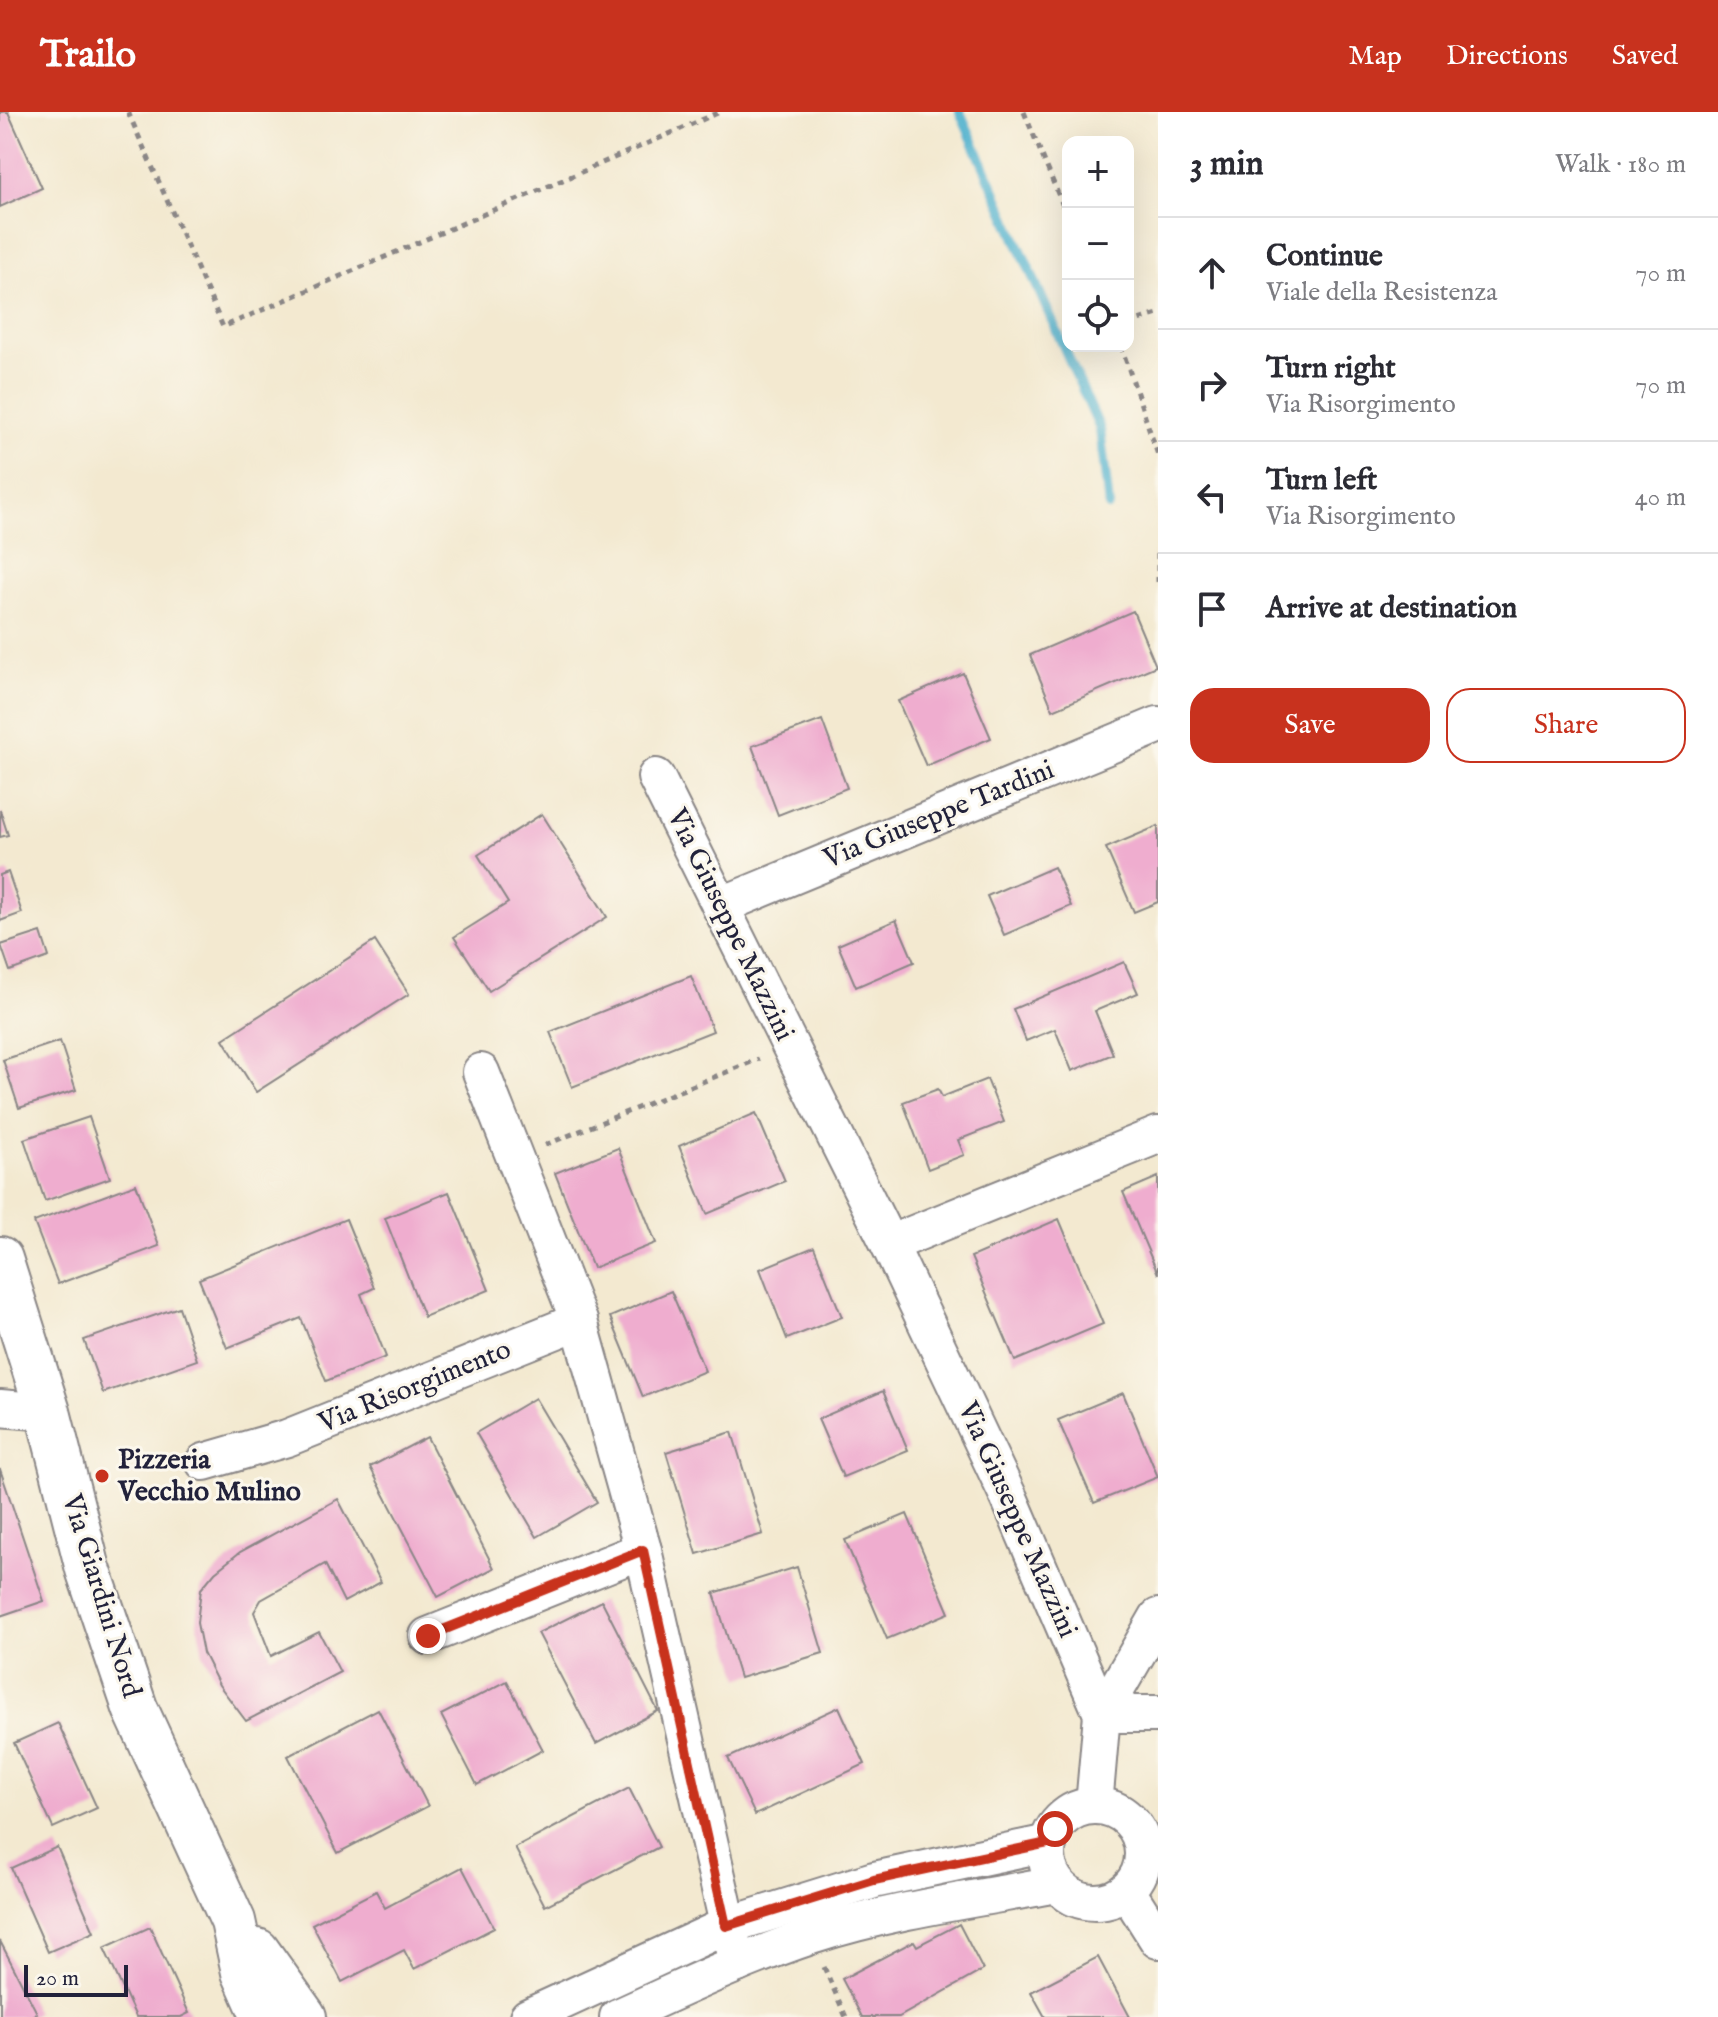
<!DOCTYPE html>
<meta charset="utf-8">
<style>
body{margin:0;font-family:"IM FELL English",serif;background:#f7f7f7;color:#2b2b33}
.controls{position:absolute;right:24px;top:24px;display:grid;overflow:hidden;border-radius:16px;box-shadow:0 8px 32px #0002}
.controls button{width:72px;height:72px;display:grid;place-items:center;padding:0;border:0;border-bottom:2px solid #e1e1e2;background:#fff;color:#2b2b33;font:40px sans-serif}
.scale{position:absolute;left:24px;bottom:20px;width:104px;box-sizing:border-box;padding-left:8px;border:4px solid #22223b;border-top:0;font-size:22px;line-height:28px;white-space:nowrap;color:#22223b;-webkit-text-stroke:6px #fbf7ec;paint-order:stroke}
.stop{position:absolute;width:24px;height:24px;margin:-18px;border:6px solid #c8321e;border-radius:50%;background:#fff}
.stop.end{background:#c8321e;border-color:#fff;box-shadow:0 2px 8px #0008}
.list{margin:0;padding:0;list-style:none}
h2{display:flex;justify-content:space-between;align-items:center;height:104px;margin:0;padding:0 32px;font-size:34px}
h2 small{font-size:26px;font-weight:400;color:#7c7c81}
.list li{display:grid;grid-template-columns:52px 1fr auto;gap:24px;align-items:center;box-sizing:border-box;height:112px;padding:0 32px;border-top:2px solid #e1e1e2}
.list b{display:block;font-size:30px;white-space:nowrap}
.list p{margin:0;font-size:26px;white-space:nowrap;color:#7c7c81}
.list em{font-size:26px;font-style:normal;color:#7c7c81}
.actions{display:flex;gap:16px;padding:24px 32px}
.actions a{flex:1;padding:18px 0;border:2px solid #c8321e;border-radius:24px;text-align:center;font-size:28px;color:#c8321e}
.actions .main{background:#c8321e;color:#fff}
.icon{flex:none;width:44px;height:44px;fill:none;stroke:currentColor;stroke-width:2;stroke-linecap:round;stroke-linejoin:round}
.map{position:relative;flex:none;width:1158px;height:1905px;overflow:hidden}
header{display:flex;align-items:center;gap:48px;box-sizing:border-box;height:112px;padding:0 40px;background:#c8321e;color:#fff}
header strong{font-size:38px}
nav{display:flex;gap:44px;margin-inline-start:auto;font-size:28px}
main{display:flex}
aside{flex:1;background:#fff}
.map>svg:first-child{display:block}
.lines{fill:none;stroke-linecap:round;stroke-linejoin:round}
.stream{stroke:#4eb0cd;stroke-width:10}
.building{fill:#efadcf}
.minor-casing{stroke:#8a8686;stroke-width:40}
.secondary-casing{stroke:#8a8686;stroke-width:48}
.path{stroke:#8a8686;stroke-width:5;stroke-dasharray:6 6;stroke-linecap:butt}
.minor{stroke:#fff;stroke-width:36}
.secondary{stroke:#fff;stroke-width:44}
.route{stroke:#c8321e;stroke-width:10}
.poi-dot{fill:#c8321e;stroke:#fbf7ec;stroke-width:3}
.labels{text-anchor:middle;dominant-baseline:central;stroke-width:6;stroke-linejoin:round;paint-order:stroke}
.street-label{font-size:28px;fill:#22223b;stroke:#fbf7ec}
.poi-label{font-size:28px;font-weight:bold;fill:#22223b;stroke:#fbf7ec;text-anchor:start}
</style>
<header>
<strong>Trailo</strong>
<nav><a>Map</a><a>Directions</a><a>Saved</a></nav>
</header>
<main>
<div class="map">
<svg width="1158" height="1905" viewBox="0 0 1158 1905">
<rect width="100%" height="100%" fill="#fbf7ec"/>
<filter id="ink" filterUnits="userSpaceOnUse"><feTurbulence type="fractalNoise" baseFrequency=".0125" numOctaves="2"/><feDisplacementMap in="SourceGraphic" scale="16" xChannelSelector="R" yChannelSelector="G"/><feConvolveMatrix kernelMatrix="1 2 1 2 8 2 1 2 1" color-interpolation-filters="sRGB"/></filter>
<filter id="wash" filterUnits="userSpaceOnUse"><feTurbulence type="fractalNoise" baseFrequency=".006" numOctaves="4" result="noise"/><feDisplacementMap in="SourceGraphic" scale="32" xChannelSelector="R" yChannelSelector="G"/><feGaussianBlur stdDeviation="1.8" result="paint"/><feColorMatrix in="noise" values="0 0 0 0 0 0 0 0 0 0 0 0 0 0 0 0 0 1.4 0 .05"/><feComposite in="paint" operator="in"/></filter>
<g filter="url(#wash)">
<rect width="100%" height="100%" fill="#f3e9d0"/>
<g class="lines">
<polyline class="stream" points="960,0 1100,317 1109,394"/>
</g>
<g id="blocks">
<g class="building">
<polygon points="0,0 8,0 42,76 0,95"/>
<polygon points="1133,499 1156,554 1053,598 1030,543"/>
<polygon points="963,561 991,626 926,654 898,589"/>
<polygon points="822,608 847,676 778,703 752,634"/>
<polygon points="0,698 8,723 0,725"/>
<polygon points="542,702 607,805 489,879 454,825 508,791 478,743"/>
<polygon points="1158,714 1158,790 1134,800 1106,736"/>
<polygon points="1054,755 1071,794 1004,823 987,784"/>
<polygon points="8,760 22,801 0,809 0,763"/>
<polygon points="896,808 914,850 856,875 838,833"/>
<polygon points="41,820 49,845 10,859 1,833"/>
<polygon points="375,829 409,882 256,980 223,927"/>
<polygon points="1124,850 1138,881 1095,899 1113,942 1072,959 1055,917 1026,929 1013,897"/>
<polygon points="691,864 713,919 572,975 550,920"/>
<polygon points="60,929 76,978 19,996 3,948"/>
<polygon points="987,967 1004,1010 958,1028 964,1043 928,1057 903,990 938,977 942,985"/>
<polygon points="756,1001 785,1069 707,1102 679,1034"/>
<polygon points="89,1005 110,1066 45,1089 24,1027"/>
<polygon points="618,1036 656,1131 593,1156 555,1061"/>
<polygon points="1158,1065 1158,1162 1123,1080"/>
<polygon points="136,1072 159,1134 58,1172 34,1110"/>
<polygon points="449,1080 489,1178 424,1205 385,1106"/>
<polygon points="346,1107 374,1176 361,1182 386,1245 326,1269 301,1206 227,1236 199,1167"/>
<polygon points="1059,1107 1103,1212 1015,1249 971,1145"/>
<polygon points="814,1135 842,1205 787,1227 760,1157"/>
<polygon points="671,1179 705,1259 643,1285 610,1205"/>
<polygon points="179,1195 197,1248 103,1281 84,1228"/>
<polygon points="883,1279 908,1338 843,1365 818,1307"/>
<polygon points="1123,1281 1158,1365 1094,1391 1058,1308"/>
<polygon points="535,1286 597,1390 537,1425 476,1321"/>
<polygon points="732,1320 763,1422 697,1442 666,1340"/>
<polygon points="427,1325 494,1456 438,1485 370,1355"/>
<polygon points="0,1357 44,1489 0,1504"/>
<polygon points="338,1387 381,1470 344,1490 325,1452 261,1488 254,1500 271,1544 319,1520 340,1560 246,1609 219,1573 203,1541 197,1511 201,1477 215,1460 240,1440"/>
<polygon points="907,1402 949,1501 887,1527 845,1428"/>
<polygon points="797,1455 823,1541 740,1566 714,1481"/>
<polygon points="602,1489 658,1599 596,1632 538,1521"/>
<polygon points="507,1569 543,1638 477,1673 441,1603"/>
<polygon points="839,1595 865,1652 755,1703 728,1646"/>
<polygon points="378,1597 428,1694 338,1741 288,1644"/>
<polygon points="58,1611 97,1696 53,1716 14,1631"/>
<polygon points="629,1676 659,1735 545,1794 515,1736"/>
<polygon points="57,1735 94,1820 48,1840 11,1756"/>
<polygon points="462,1755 494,1816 414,1857 404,1838 342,1870 312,1812 376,1779 385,1796"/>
<polygon points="959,1812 983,1858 899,1905 862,1905 842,1867 914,1829 917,1834"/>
<polygon points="150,1815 189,1901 181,1905 136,1905 104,1836"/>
<polygon points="0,1829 37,1901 30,1905 0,1905"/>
<polygon points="1098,1845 1130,1905 1045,1905 1031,1880"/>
</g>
</g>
</g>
<g filter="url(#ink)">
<use href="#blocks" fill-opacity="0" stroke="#8a8686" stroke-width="2"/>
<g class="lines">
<defs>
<g id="minor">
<polyline points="656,665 889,1132 1010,1388 1102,1602 1094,1694"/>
<polyline points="720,794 1158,613"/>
<polyline points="481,960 579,1209 643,1438 737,1852"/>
<polyline points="889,1132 1158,1023"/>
<polyline points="0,1296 48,1300"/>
<polyline points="204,1350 287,1326 579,1209"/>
<polyline points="428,1524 643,1438"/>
<polyline points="1102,1602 1158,1505"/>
<polyline points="1102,1602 1158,1602"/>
<circle cx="1095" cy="1742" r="48"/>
<polyline points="1127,1779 1158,1828"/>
<polyline points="528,1905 726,1814 874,1768 1048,1731"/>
<path d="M618,1905C682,1876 745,1846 811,1824C891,1798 975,1787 1057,1772"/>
</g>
<g id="secondary">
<polyline points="0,1147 48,1300 88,1457 135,1596 233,1809 244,1860 264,1905"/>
<polyline points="257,1839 304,1905"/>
</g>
</defs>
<use href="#minor" class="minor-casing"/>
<use href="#secondary" class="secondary-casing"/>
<g class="path">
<polyline points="128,0 223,215 720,0"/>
<polyline points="1024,0 1068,106"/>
<polyline points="1128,211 1158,202"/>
<polyline points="1121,234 1158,343"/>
<polyline points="1158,441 1158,470"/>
<polyline points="545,1033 759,947"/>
<polyline points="824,1855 846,1905"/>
</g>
<use href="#minor" class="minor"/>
<use href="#secondary" class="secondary"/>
</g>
</g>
<g class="lines" filter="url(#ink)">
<polyline class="route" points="428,1524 643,1438 726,1814 874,1768 1048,1731 1055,1717"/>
</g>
<circle class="poi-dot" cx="102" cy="1364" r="8"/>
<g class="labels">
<g class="street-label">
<text transform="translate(939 703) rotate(-22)">Via Giuseppe Tardini</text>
<text transform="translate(730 813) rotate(64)">Via Giuseppe Mazzini</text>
<text transform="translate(415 1275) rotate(-22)">Via Risorgimento</text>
<text transform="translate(1017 1408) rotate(66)">Via Giuseppe Mazzini</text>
<text transform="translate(101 1484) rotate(73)">Via Giardini Nord</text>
</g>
<g class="poi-label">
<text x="118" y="1348">Pizzeria<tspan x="118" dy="32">Vecchio Mulino</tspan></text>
</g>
</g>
</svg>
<div class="controls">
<button>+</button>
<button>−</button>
<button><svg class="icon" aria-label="locate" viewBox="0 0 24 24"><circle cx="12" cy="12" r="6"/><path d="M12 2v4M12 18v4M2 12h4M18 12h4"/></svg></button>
</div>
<div class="scale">20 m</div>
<div class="stop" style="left:1055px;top:1717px"></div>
<div class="stop end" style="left:428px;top:1524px"></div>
</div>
<aside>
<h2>3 min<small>Walk · 180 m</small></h2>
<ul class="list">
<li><svg class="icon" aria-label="ahead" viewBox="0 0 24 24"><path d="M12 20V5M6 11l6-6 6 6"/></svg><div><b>Continue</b><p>Viale della Resistenza</p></div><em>70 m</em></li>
<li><svg class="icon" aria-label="right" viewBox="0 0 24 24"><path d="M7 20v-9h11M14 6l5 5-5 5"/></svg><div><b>Turn right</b><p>Via Risorgimento</p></div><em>70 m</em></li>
<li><svg class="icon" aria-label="left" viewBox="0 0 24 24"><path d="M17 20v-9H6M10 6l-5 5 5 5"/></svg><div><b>Turn left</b><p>Via Risorgimento</p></div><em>40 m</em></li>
<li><svg class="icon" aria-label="arrive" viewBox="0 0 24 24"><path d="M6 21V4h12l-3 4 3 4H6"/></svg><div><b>Arrive at destination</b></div></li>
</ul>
<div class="actions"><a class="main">Save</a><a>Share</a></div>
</aside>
</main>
